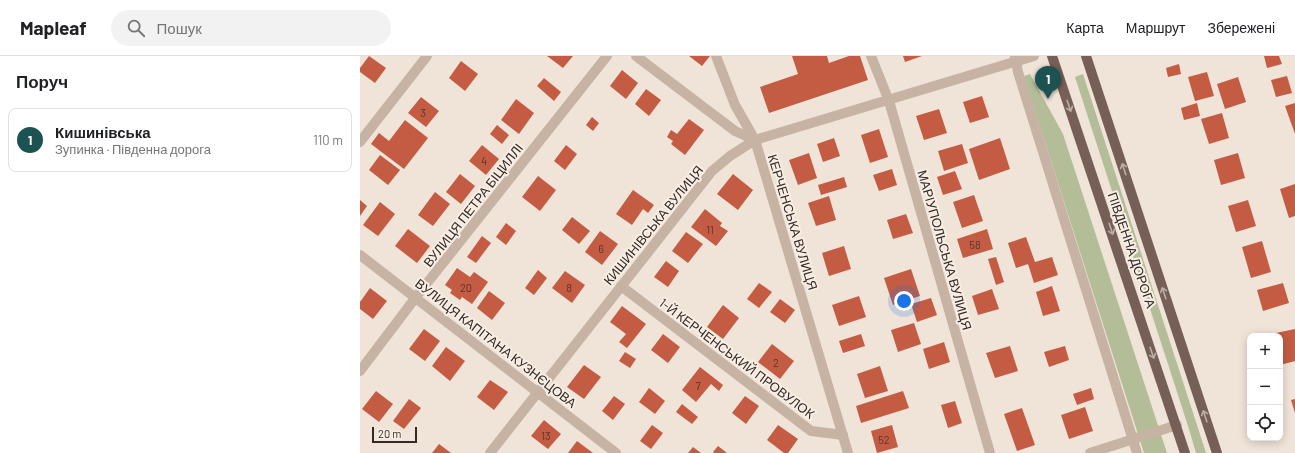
<!DOCTYPE html>
<html lang="uk">
<meta charset="utf-8">
<style>
body{margin:0;font-family:Barlow,sans-serif;background:#f2f2f2;color:#202124}
.controls{position:absolute;right:12px;bottom:12px;display:grid;overflow:hidden;border-radius:8px;box-shadow:0 2px 10px #0003}
.controls button{width:36px;height:36px;display:grid;place-items:center;padding:0;border:0;border-bottom:1px solid #e0e0e0;background:#fff;color:#202124;font:20px sans-serif}
.scale{position:absolute;left:12px;bottom:10px;width:45px;box-sizing:border-box;padding-left:4px;border:2px solid #332926;border-top:0;font-size:11px;line-height:14px;white-space:nowrap;color:#332926;-webkit-text-stroke:3px #f8eee4;paint-order:stroke}
.you{position:absolute;left:544px;top:245px;width:14px;height:14px;margin:-10px;border:3px solid #fff;border-radius:50%;background:#1a73e8;box-shadow:0 0 0 6px #1a73e833}
.badge{display:grid;place-items:center;width:26px;height:26px;border-radius:50%;background:#1d5253;color:#fff;font-size:13px;font-weight:700}
.pin{position:absolute;translate:-50% -33px;filter:drop-shadow(0 1px 2px #0008)}
.pin::after{content:'';position:absolute;top:21px;width:14px;height:12px;background:inherit;clip-path:polygon(0 0,100% 0,50% 100%)}
.list{margin:0;padding:0;list-style:none}
h2{display:flex;justify-content:space-between;align-items:center;height:52px;margin:0;padding:0 16px;font-size:17px}
h2 small{font-size:13px;font-weight:400;color:#757577}
.list li{display:grid;grid-template-columns:26px 1fr auto;gap:12px;align-items:center;box-sizing:border-box;height:64px;margin:0 8px 8px;padding:0 8px;border:1px solid #e0e0e0;border-radius:8px}
.list b{display:block;font-size:15px;white-space:nowrap}
.list p{margin:0;font-size:13px;white-space:nowrap;color:#757577}
.list em{font-size:13px;font-style:normal;color:#757577}
.icon{flex:none;width:22px;height:22px;fill:none;stroke:currentColor;stroke-width:2;stroke-linecap:round;stroke-linejoin:round}
.map{position:relative;flex:none;width:935px;height:397px;overflow:hidden}
header{display:flex;align-items:center;gap:24px;box-sizing:border-box;height:56px;padding:0 20px;background:#fff;border-bottom:1px solid #e0e0e0}
header strong{font-size:19px}
nav{display:flex;gap:22px;margin-inline-start:auto;font-size:14px}
.search{width:280px;height:36px;background:#f2f2f2;display:flex;align-items:center;gap:10px;box-sizing:border-box;padding:0 14px;border-radius:22px;color:#757577;font-size:15px}
main{display:flex}
aside{flex:1;background:#fff}
.map>svg:first-child{display:block}
.green{fill:#b3be98}
.building{fill:#c35c43}
.lines{fill:none;stroke-linecap:round;stroke-linejoin:round}
.minor{stroke:#c7b3a4;stroke-width:10}
.major{stroke:#755f57;stroke-width:10}
.oneway{stroke:#bdaea5}
.labels{text-anchor:middle;dominant-baseline:central;stroke-width:4;stroke-linejoin:round;paint-order:stroke}
.number-label{font-size:11px;fill:#57362d}
.street-label{font-size:13px;fill:#332926;stroke:#f8eee4}
</style>
<header>
<strong>Mapleaf</strong>
<div class="search"><svg class="icon" aria-label="search" viewBox="0 0 24 24"><circle cx="10" cy="10" r="6"/><path d="M15 15l6 6"/></svg>Пошук</div>
<nav><a>Карта</a><a>Маршрут</a><a>Збережені</a></nav>
</header>
<main>
<aside>
<h2>Поруч<small></small></h2>
<ul class="list">
<li><span class="badge">1</span><div><b>Кишинівська</b><p>Зупинка · Південна дорога</p></div><em>110 m</em></li>
</ul>
</aside>
<div class="map">
<svg width="935" height="397" viewBox="0 0 935 397">
<rect width="100%" height="100%" fill="#f0e3d8"/>
<g class="green">
<polygon points="670,18 703,78 807,397 784,397 664,20"/>
<polygon points="723,18 836,366 846,397 836,397 828,370 715,21"/>
</g>
<g class="building">
<polygon points="9,0 26,12 15,27 0,16 0,12"/>
<polygon points="187,0 213,0 203,12"/>
<polygon points="329,0 350,0 342,10"/>
<polygon points="432,0 467,0 469,7 489,0 500,0 508,24 409,57 400,31 438,18"/>
<polygon points="543,0 562,0 545,6"/>
<polygon points="904,0 919,0 922,8 907,12"/>
<polygon points="101,5 118,18 105,35 89,22"/>
<polygon points="819,8 821,18 808,21 806,12"/>
<polygon points="262,14 278,27 266,43 250,30"/>
<polygon points="847,16 854,40 835,45 828,21"/>
<polygon points="927,20 932,37 916,41 911,24"/>
<polygon points="878,21 886,46 865,53 857,28"/>
<polygon points="184,22 201,36 194,45 177,30"/>
<polygon points="286,33 301,44 289,60 275,48"/>
<polygon points="622,40 629,61 610,67 603,46"/>
<polygon points="61,41 79,55 66,71 48,57"/>
<polygon points="156,43 174,57 159,78 141,64"/>
<polygon points="837,47 840,60 824,64 821,52"/>
<polygon points="935,47 935,78 925,50"/>
<polygon points="579,53 587,77 564,84 556,60"/>
<polygon points="862,57 869,82 849,88 841,63"/>
<polygon points="232,61 239,67 233,75 226,69"/>
<polygon points="329,63 344,74 325,99 311,88 313,85 307,81 311,74 317,78"/>
<polygon points="45,64 68,82 44,113 11,88 19,77 29,85"/>
<polygon points="137,69 149,79 142,88 130,78"/>
<polygon points="519,73 528,101 510,107 501,79"/>
<polygon points="474,82 480,100 463,106 457,88"/>
<polygon points="640,82 650,113 619,124 609,93"/>
<polygon points="602,88 608,107 584,115 578,95"/>
<polygon points="122,89 139,103 126,119 109,105"/>
<polygon points="206,89 217,98 205,114 194,105"/>
<polygon points="449,97 457,122 438,129 429,104"/>
<polygon points="878,97 885,122 861,129 854,104"/>
<polygon points="20,99 40,114 28,129 9,114"/>
<polygon points="532,113 537,129 519,135 513,119"/>
<polygon points="595,115 602,133 583,139 577,121"/>
<polygon points="100,118 115,130 101,148 86,136"/>
<polygon points="373,118 393,134 378,154 357,138"/>
<polygon points="178,120 196,134 180,155 162,141"/>
<polygon points="484,121 487,131 461,139 458,129"/>
<polygon points="935,128 935,160 929,162 920,133"/>
<polygon points="273,134 294,149 288,157 283,153 272,169 256,158"/>
<polygon points="75,136 90,148 73,170 58,159"/>
<polygon points="614,139 623,165 602,172 593,146"/>
<polygon points="469,140 476,164 456,170 448,147"/>
<polygon points="0,144 7,150 0,160"/>
<polygon points="888,144 896,170 876,176 868,150"/>
<polygon points="20,146 35,158 18,180 3,169"/>
<polygon points="345,153 362,167 360,170 368,175 356,190 331,171"/>
<polygon points="546,158 553,177 533,183 527,164"/>
<polygon points="212,161 230,175 219,188 202,174"/>
<polygon points="146,167 156,175 146,189 136,181"/>
<polygon points="48,173 70,190 57,207 35,190"/>
<polygon points="627,173 633,193 603,202 597,183"/>
<polygon points="240,175 258,188 242,209 225,196"/>
<polygon points="326,176 343,188 328,207 312,195"/>
<polygon points="122,180 131,187 116,207 107,201"/>
<polygon points="666,181 675,206 692,201 698,219 674,227 668,208 656,212 648,187"/>
<polygon points="902,185 911,216 891,222 882,191"/>
<polygon points="484,190 491,213 469,220 462,197"/>
<polygon points="636,201 644,226 636,229 628,203"/>
<polygon points="306,205 319,215 308,231 294,221"/>
<polygon points="97,212 110,221 114,216 128,226 112,248 102,241 100,244 90,237 92,234 85,229"/>
<polygon points="551,213 560,240 533,249 524,222"/>
<polygon points="178,214 187,222 174,239 165,232"/>
<polygon points="205,215 225,229 212,247 192,232"/>
<polygon points="399,227 412,236 399,252 387,243"/>
<polygon points="923,227 929,247 903,255 897,234"/>
<polygon points="692,230 700,255 683,260 676,236"/>
<polygon points="10,232 27,245 13,263 0,253 0,246"/>
<polygon points="632,233 639,253 618,259 612,240"/>
<polygon points="129,235 145,247 132,264 117,252"/>
<polygon points="499,240 506,261 479,270 472,249"/>
<polygon points="571,242 577,259 557,266 551,248"/>
<polygon points="420,243 435,254 425,267 410,256"/>
<polygon points="363,249 379,262 363,283 347,271"/>
<polygon points="262,250 286,268 267,292 259,286 266,278 250,266"/>
<polygon points="554,267 561,288 538,296 531,274"/>
<polygon points="64,273 80,285 65,305 49,293"/>
<polygon points="935,273 935,305 920,309 920,280 911,280 911,278"/>
<polygon points="303,278 320,291 308,307 291,294"/>
<polygon points="501,278 505,290 483,297 479,285"/>
<polygon points="584,286 590,306 569,313 563,293"/>
<polygon points="412,288 434,305 420,323 398,306"/>
<polygon points="650,290 658,315 635,322 626,297"/>
<polygon points="705,290 709,304 689,311 684,296"/>
<polygon points="86,291 105,305 90,325 72,310"/>
<polygon points="265,296 276,303 270,312 259,305"/>
<polygon points="224,309 241,321 224,343 207,331"/>
<polygon points="520,310 528,335 505,342 497,318"/>
<polygon points="340,311 363,329 359,335 351,328 336,346 322,334"/>
<polygon points="130,324 148,336 134,354 117,341"/>
<polygon points="289,332 305,345 295,358 279,346"/>
<polygon points="731,332 734,343 717,349 713,338"/>
<polygon points="16,335 33,348 19,366 2,353"/>
<polygon points="543,335 549,352 501,367 496,350"/>
<polygon points="254,340 265,348 253,364 242,355"/>
<polygon points="385,340 399,350 386,368 372,357"/>
<polygon points="49,343 61,352 44,373 33,365"/>
<polygon points="935,343 935,357 931,344"/>
<polygon points="595,345 602,367 588,372 581,349"/>
<polygon points="322,348 338,361 332,368 316,356"/>
<polygon points="725,351 733,375 709,383 701,359"/>
<polygon points="662,352 675,389 657,395 644,358"/>
<polygon points="184,364 201,378 188,393 171,380"/>
<polygon points="292,369 303,377 291,393 280,385"/>
<polygon points="418,369 438,383 428,397 424,397 407,384"/>
<polygon points="532,369 538,391 517,397 511,375"/>
<polygon points="217,385 233,397 208,397"/>
<polygon points="79,388 91,397 72,397"/>
<polygon points="358,390 367,397 354,397 353,396"/>
<polygon points="333,391 341,397 328,397"/>
</g>
<g class="lines">
<g class="minor">
<polyline points="276,0 375,75 395,84"/>
<polyline points="356,0 375,49 395,84 488,397"/>
<polyline points="511,0 529,45 630,397"/>
<polyline points="655,0 658,16 777,397"/>
<polyline points="0,86 67,0"/>
<polyline points="0,199 256,397"/>
<polyline points="261,230 451,375 483,379"/>
<polyline points="0,315 56,241 247,0"/>
<polyline points="130,397 352,115 370,100 395,84 674,0"/>
<polyline points="730,397 817,369"/>
</g>
<g class="major">
<polyline points="692,0 825,397"/>
<polyline points="726,0 857,397"/>
</g>
</g>
<defs><path id="oneway-shaft" d="M-6 0H5M1.5-3L5.5 0L1.5 3" fill="none" stroke-width="1.6" stroke-linecap="round" stroke-linejoin="round"/></defs>
<g class="oneway">
<use href="#oneway-shaft" transform="translate(709 50) rotate(71)"/>
<use href="#oneway-shaft" transform="translate(764 113) rotate(-108)"/>
<use href="#oneway-shaft" transform="translate(751 173) rotate(71)"/>
<use href="#oneway-shaft" transform="translate(804 237) rotate(-108)"/>
<use href="#oneway-shaft" transform="translate(792 297) rotate(71)"/>
<use href="#oneway-shaft" transform="translate(845 360) rotate(-108)"/>
</g>
<g class="labels">
<g class="number-label">
<text x="63" y="56">3</text>
<text x="124" y="104">4</text>
<text x="350" y="173">11</text>
<text x="615" y="188">58</text>
<text x="241" y="192">6</text>
<text x="106" y="231">20</text>
<text x="209" y="231">8</text>
<text x="416" y="306">2</text>
<text x="338" y="329">7</text>
<text x="186" y="379">13</text>
<text x="524" y="383">52</text>
</g>
<g class="street-label">
<text transform="translate(113 149) rotate(-52)">ВУЛИЦЯ ПЕТРА БІЦИЛЛІ</text>
<text transform="translate(433 166) rotate(73)">КЕРЧЕНСЬКА ВУЛИЦЯ</text>
<text transform="translate(293 169) rotate(-51)">КИШИНІВСЬКА ВУЛИЦЯ</text>
<text transform="translate(585 194) rotate(74)">МАРІУПОЛЬСЬКА ВУЛИЦЯ</text>
<text transform="translate(772 194) rotate(71)">ПІВДЕННА ДОРОГА</text>
<text transform="translate(136 287) rotate(38)">ВУЛИЦЯ КАПІТАНА КУЗНЄЦОВА</text>
<text transform="translate(377 302) rotate(37)">1-Й КЕРЧЕНСЬКИЙ ПРОВУЛОК</text>
</g>
</g>
</svg>
<div class="controls">
<button>+</button>
<button>−</button>
<button><svg class="icon" aria-label="locate" viewBox="0 0 24 24"><circle cx="12" cy="12" r="6"/><path d="M12 2v4M12 18v4M2 12h4M18 12h4"/></svg></button>
</div>
<div class="scale">20 m</div>
<div class="you"></div>
<div class="pin badge" style="left:688px;top:43px">1</div>
</div>
</main>
